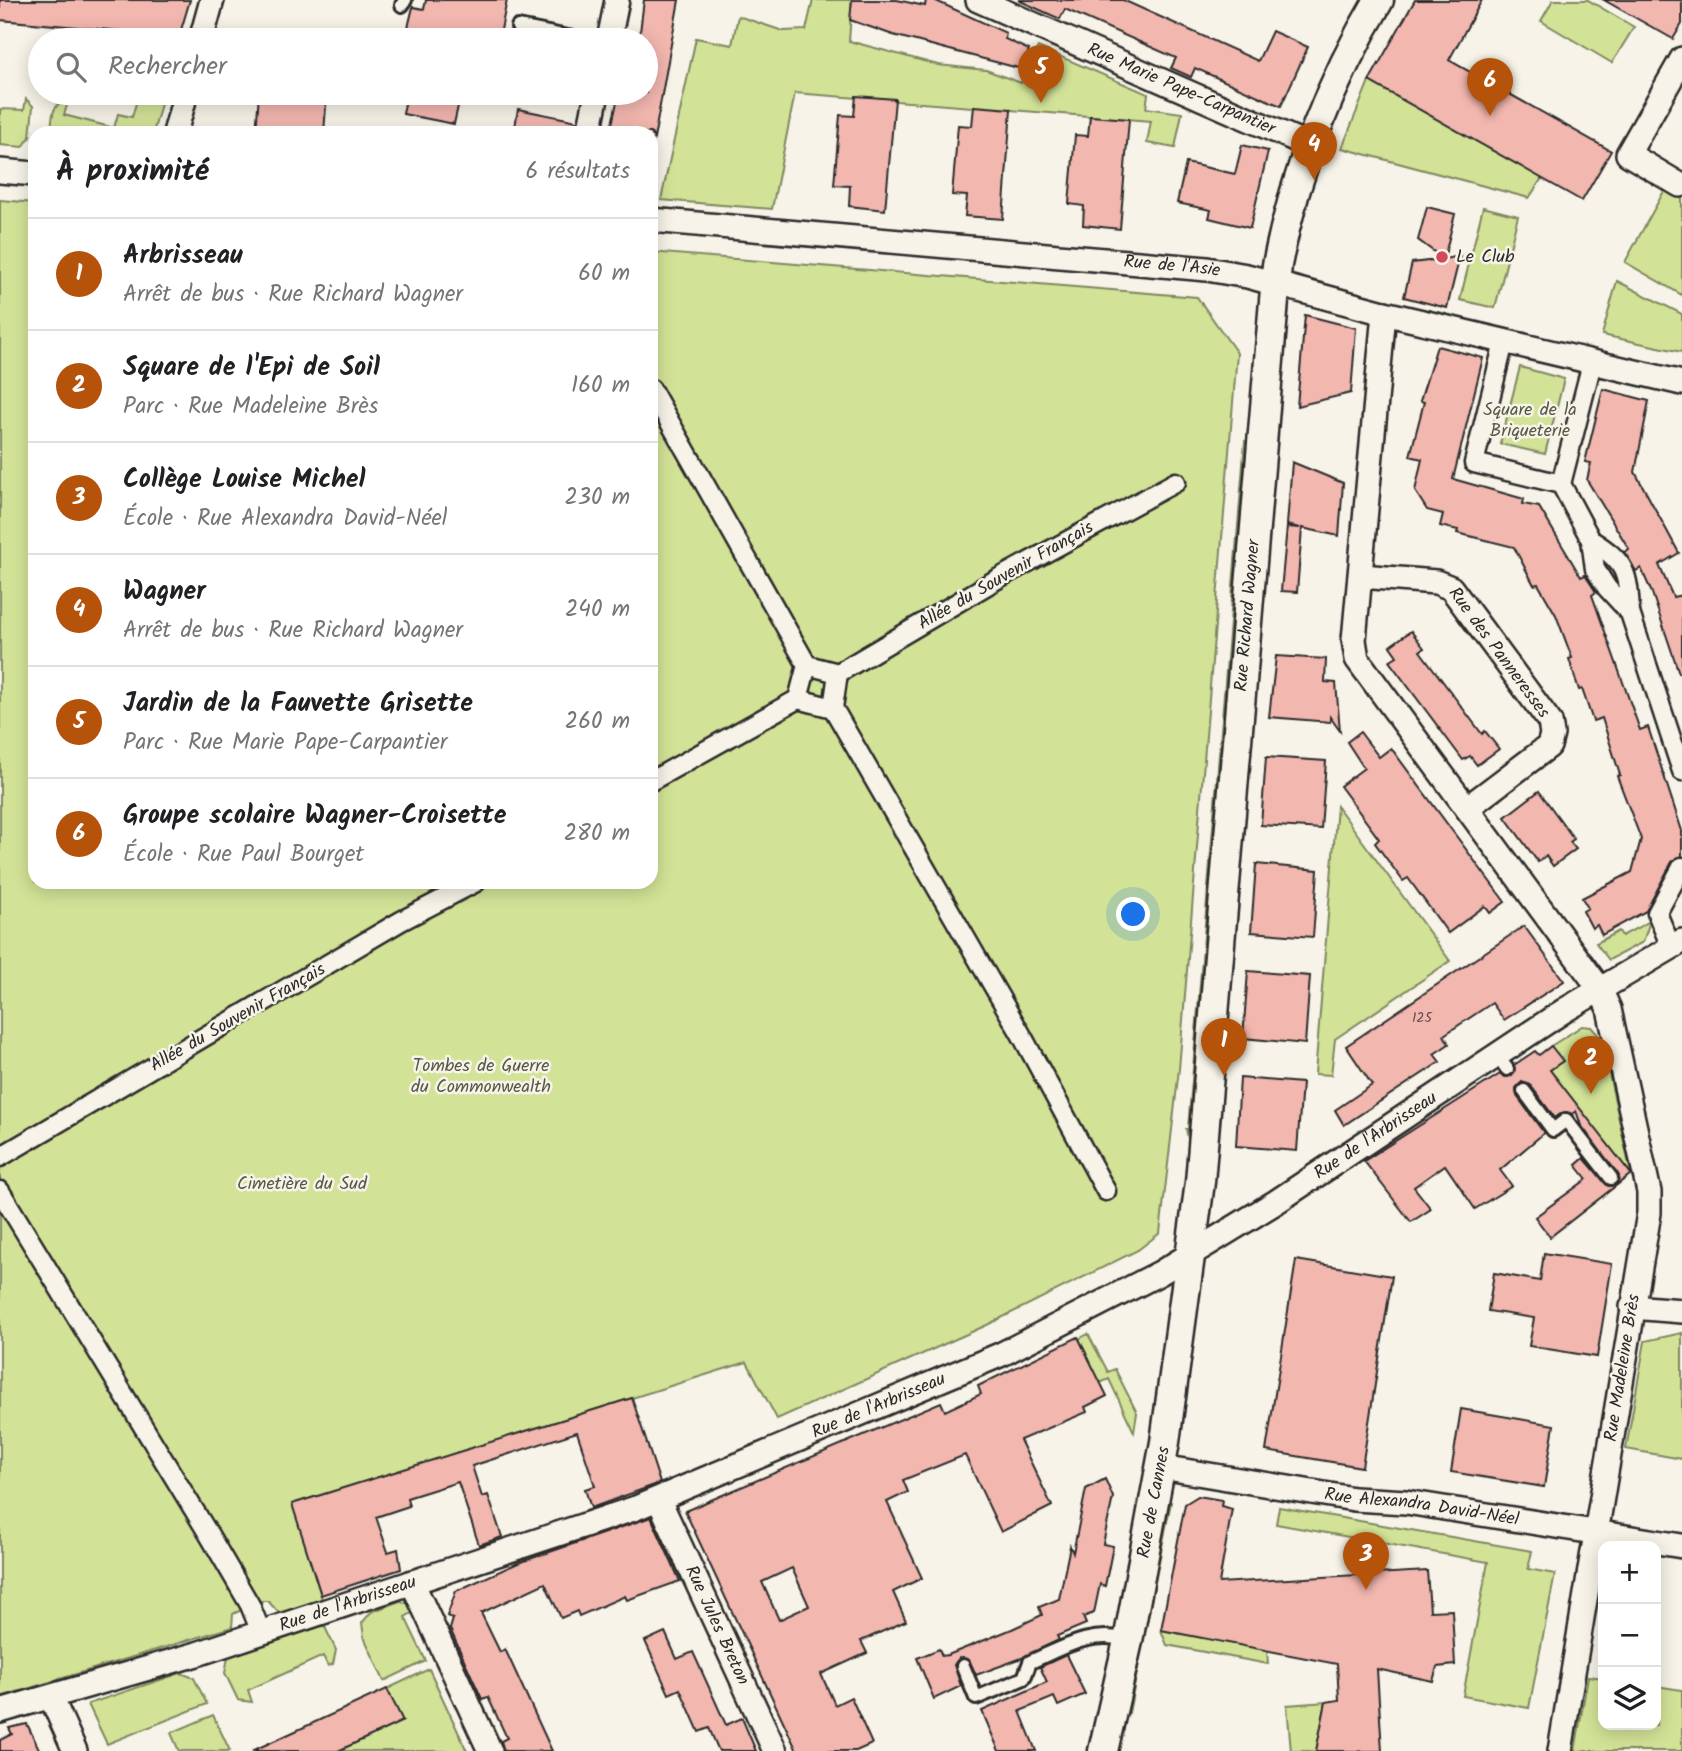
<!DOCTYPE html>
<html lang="fr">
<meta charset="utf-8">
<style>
body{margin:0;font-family:Kalam,sans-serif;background:#f6f6f6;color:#202124}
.controls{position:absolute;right:21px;bottom:21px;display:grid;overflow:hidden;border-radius:14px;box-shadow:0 4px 18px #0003}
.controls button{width:63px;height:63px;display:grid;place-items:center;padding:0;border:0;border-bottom:2px solid #e0e0e0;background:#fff;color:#202124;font:35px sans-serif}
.you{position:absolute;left:1134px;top:915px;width:24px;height:24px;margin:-18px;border:5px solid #fff;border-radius:50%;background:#1a73e8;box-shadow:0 0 0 10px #1a73e833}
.badge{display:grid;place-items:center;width:46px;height:46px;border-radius:50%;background:#b45309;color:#fff;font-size:23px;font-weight:700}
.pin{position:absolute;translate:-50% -58px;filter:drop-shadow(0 2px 4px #0008)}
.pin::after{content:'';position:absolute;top:37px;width:24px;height:21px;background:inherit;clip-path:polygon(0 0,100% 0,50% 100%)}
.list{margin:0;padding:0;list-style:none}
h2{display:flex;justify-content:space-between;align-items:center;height:91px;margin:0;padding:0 28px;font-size:30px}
h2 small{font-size:23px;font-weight:400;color:#757577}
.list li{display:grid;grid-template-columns:46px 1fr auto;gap:21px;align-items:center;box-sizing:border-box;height:112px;padding:0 28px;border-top:2px solid #e0e0e0}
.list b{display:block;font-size:26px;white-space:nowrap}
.list p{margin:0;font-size:23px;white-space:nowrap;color:#757577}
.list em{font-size:23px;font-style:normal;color:#757577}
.icon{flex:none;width:38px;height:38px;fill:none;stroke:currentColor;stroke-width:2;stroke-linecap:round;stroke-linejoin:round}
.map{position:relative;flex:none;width:1682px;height:1751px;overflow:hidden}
.search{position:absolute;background:#fff;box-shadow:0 4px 18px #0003;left:28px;top:28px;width:630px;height:77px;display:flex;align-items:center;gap:18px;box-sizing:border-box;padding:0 24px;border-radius:38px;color:#757577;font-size:26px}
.panel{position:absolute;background:#fff;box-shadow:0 4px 18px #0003;left:28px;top:126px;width:630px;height:763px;border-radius:21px}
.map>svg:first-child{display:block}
.green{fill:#d2e397;stroke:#7e8761;stroke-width:2}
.building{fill:#f2b7af;stroke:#2b2b2b;stroke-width:2;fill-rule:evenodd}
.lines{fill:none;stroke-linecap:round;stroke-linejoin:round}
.service-casing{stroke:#2b2b2b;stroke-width:18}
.pedestrian-casing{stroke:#2b2b2b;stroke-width:23}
.minor-casing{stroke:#2b2b2b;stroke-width:28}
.tertiary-casing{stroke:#2b2b2b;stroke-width:33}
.service{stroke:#f7f3e8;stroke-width:12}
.pedestrian{stroke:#f7f3e8;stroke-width:18}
.minor{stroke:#f7f3e8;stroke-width:23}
.tertiary{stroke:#f7f3e8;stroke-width:28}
.poi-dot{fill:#d1495b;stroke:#f7f3e8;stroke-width:2.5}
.labels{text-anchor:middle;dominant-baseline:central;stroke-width:5;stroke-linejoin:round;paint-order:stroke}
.number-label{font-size:14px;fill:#5d4e4c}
.street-label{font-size:18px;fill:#2b2b2b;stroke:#f7f3e8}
.poi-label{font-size:18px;fill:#2b2b2b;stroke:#f7f3e8;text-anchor:start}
.park-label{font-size:18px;fill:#555946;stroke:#f7f3e8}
</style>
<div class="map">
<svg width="1682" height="1751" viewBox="0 0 1682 1751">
<rect width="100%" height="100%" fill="#f7f3e8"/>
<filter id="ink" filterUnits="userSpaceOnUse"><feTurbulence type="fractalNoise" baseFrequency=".0143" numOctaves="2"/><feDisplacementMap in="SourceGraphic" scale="14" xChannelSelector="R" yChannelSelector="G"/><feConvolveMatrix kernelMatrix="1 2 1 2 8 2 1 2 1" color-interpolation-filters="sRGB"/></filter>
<g filter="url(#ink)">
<g class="green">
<polygon points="813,0 852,0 849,41 938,65 986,70 1021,83 1038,47 1148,94 1146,108 1182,113 1175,148 1147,143 1151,121 795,93 772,209 661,200 696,38 732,45 738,16 783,31 806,30"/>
<polygon points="1553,0 1588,0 1634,27 1612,63 1541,21"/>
<polygon points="1369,81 1542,178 1529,198 1342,148"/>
<path d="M139,93H164L153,133H51C52,118 51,102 69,99L64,115L114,128L118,114L132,117Z"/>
<polygon points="26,99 33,106 30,137 23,147 0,145 0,109 24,110"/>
<polygon points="1669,182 1682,188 1682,295 1625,262"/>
<polygon points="0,200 35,203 35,882 651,882 651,252 1197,297 1237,353 1179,1069 1160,1233 1138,1250 987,1325 777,1419 747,1362 293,1504 322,1599 279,1613 268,1601 260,1601 233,1614 232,1627 0,1697"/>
<polygon points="1483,207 1518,216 1495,308 1460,300"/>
<polygon points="1617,281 1682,314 1682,352 1602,335"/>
<polygon points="1520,367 1564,379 1545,454 1500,444"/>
<polygon points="1245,441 1251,442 1190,1148 1186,1129 1188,1129"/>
<polygon points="1337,806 1450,961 1335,1039 1331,1075 1315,1074"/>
<polygon points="1650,921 1643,942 1609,960 1596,943 1619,931 1622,936"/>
<polygon points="1582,1026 1591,1027 1601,1038 1631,1174 1550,1070 1562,1061 1551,1046"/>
<polygon points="1682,1333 1682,1459 1626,1449 1645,1341"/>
<polygon points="1088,1334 1108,1372 1115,1369 1137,1413 1134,1432 1109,1379 1100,1383 1079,1339"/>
<polygon points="1165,1501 1171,1502 1129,1713 1123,1712"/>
<polygon points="1279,1507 1532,1551 1528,1569 1555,1574 1529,1708 1463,1696 1488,1562 1276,1524"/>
<polygon points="400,1601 409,1604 412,1613 405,1617 426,1661 384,1681 364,1637 362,1623 371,1612"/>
<polygon points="324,1625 336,1650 333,1664 328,1666 323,1656 248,1690 252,1702 238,1700 225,1673 228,1657"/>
<polygon points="1161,1630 1267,1650 1268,1664 1167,1645"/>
<polygon points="429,1669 467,1751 338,1751 402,1721 387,1689"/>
<polygon points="181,1673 194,1678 207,1704 107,1744 88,1704"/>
<polygon points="1588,1676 1603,1678 1603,1725 1656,1725 1656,1686 1682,1690 1682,1751 1575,1751"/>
<polygon points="1326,1702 1316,1751 1291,1751 1287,1705"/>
<polygon points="213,1715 230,1751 179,1751 171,1733"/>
</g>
<g class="building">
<polygon points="0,0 190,0 178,40 149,40 143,38 143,33 0,20"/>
<polygon points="426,0 507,0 499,40 405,40 413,7 424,9"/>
<polygon points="644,0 679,0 654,139 651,133 610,133 619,93 646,93 646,40 639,40"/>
<polygon points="852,0 897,0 925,6 926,0 934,0 1006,33 1005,39 1029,50 1022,69 893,35 850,20"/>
<polygon points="1018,0 1123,0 1258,61 1272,31 1308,47 1281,106 1195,68 1191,77 1171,68 1176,58 1065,9 1060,19"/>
<polygon points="1415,0 1482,0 1449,60 1611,151 1582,201 1369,81"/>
<polygon points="1604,0 1682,0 1682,24 1673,39"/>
<polygon points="259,93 327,93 324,133 256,133"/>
<polygon points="407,93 461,93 454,124 403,114"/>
<polygon points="856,96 895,99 885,210 849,206 850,186 834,185 840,115 854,116"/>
<polygon points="974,106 1011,109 1003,219 965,216 967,196 952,195 958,125 972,126"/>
<polygon points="518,109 577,121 575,133 544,133 515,127"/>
<polygon points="1090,116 1129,119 1120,229 1083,225 1084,206 1069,204 1075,135 1088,136"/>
<polygon points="1242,145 1268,151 1250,228 1209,218 1211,210 1177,203 1186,163 1235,174"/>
<polygon points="1427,207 1455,214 1444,259 1460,256 1447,308 1404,297 1412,263 1444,259 1418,240"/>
<polygon points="1305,315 1356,328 1351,393 1297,406"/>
<polygon points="1437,346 1483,358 1453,479 1524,499 1523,504 1539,507 1581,577 1585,575 1596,592 1592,595 1640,730 1648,727 1682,831 1682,856 1672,862 1646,911 1602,935 1597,925 1592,928 1583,911 1588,908 1582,898 1632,872 1641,839 1617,776 1620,775 1602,718 1593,721 1582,689 1579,690 1569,659 1572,658 1556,615 1538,584 1534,585 1514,547 1457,533 1458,530 1440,526 1443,514 1427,510 1415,491 1422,459 1410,456 1424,402 1420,401"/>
<polygon points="1603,389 1649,401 1635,472 1679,553 1659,565 1673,597 1682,595 1682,672 1679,673 1652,593 1641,568 1636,571 1624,552 1629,549 1587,480 1591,463 1585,462"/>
<polygon points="1292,462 1343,483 1339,536 1302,528 1297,592 1281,591 1287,527 1300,528 1287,525"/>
<polygon points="1411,631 1424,648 1420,651 1482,734 1485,731 1499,749 1477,765 1470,756 1463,760 1389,661 1397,656 1390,646"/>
<polygon points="1276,656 1326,659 1325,682 1336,683 1340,731 1330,717 1330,722 1269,717"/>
<polygon points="1360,732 1379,757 1391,748 1505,902 1490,913 1485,906 1448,933 1408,878 1403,881 1375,843 1379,839 1340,786 1364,768 1347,742"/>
<polygon points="1266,757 1326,761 1321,829 1261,825"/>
<polygon points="1539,791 1574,839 1570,842 1576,849 1553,866 1546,856 1538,862 1505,817"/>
<polygon points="1256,864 1318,870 1313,937 1251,932"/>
<polygon points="1524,926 1564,981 1504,1020 1492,1003 1444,1035 1449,1044 1434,1054 1440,1062 1344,1125 1335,1110 1372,1085 1346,1046"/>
<polygon points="1248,971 1310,976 1305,1044 1243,1038"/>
<polygon points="1551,1046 1563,1061 1550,1070 1631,1174 1550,1237 1535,1217 1587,1179 1576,1165 1584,1158 1608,1186 1617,1184 1619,1176 1581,1125 1576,1111 1572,1114 1564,1112 1555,1118 1531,1086 1522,1082 1516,1088 1517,1096 1544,1133 1500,1170 1512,1186 1475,1209 1445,1165 1414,1187 1431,1209 1411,1222 1364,1161 1500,1074 1512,1076 1514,1065 1535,1051 1539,1055"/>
<polygon points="1240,1078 1302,1083 1297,1151 1236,1146"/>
<polygon points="1544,1253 1612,1264 1597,1357 1529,1346 1534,1318 1488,1311 1494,1273 1540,1281"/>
<polygon points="1296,1260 1392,1276 1362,1467 1266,1451"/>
<path d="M1078,1337L1107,1396L1085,1407L1087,1412L1020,1440L1052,1506L1001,1532L965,1455L903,1480L908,1492L887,1502L922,1578L893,1592L906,1621L861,1641L867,1653L821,1674L835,1705L851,1697L872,1744L856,1751H797L685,1511L941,1402L945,1411L981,1394L978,1386ZM792,1568L809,1606L779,1620L762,1582Z"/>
<polygon points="632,1398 660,1483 591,1508 585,1489 595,1486 577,1432 472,1466 482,1497 488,1495 502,1537 479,1545 458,1482 407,1498 409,1506 376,1517 388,1552 398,1549 401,1569 321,1595 292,1504"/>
<polygon points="1461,1409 1554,1425 1544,1487 1451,1472"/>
<polygon points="1105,1479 1113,1497 1103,1544 1113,1546 1105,1586 1100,1584 1094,1613 1083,1617 1086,1624 1057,1636 1059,1640 1022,1658 976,1675 969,1660 959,1658 954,1665 961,1686 934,1699 917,1658 939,1649 942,1656 948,1655 1012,1629 1042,1615 1039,1607 1059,1599 1070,1546 1073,1553 1086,1489"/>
<polygon points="1198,1496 1222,1500 1221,1506 1232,1509 1219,1583 1427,1571 1430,1611 1452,1610 1455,1665 1437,1667 1433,1681 1377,1669 1382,1751 1316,1751 1326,1702 1339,1700 1337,1664 1161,1630 1185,1504"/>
<polygon points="651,1517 680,1581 627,1600 625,1596 579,1616 577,1611 561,1618 545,1583 481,1613 500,1652 505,1649 552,1751 504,1751 501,1741 507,1738 488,1697 482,1699 450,1629 453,1619 447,1616 456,1591 518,1563"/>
<polygon points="665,1632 677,1659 693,1652 726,1725 742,1718 756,1751 719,1751 709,1728 699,1732 680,1689 669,1694 645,1641"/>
<polygon points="1066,1655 1085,1694 1058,1706 1054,1697 1020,1711 1036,1751 999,1751 982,1711 1047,1682 1040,1667"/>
<polygon points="387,1689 403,1721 338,1751 252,1751"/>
<polygon points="27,1724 40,1751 0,1751 0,1740 12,1734 9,1728"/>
</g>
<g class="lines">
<defs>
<g id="service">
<polyline points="402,5 405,0"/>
<polyline points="518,27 583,40"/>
<polyline points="1496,1054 1507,1069"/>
<polyline points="1524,1091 1553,1130 1566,1120 1611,1178"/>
<path d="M963,1666L976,1698L1024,1678L1030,1662C1065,1647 1090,1630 1128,1640"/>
</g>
<g id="pedestrian">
<polyline points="1504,342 1474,463 1561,484"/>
<polyline points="1592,363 1561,484 1591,540 1595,569 1607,588 1630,613 1682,771"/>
<polyline points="651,389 807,665 838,673 833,708 1021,1034 1106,1191"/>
<path d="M1591,540C1626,562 1628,572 1630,613"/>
<polyline points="807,665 798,699 833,708"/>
<polyline points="838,673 999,578 1176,482"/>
<polyline points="651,781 798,699"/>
<polyline points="1671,947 1657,913 1682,867"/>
<polyline points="0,1157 401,921 476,882"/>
<polyline points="0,1191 208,1533 250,1605 261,1632"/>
</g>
<g id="minor">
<path id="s1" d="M978,0L1308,145"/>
<polyline points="201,40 212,0"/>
<polyline points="609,40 617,0"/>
<polyline points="175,133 186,93"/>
<polyline points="589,133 597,93"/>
<polyline points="0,171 35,174"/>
<polyline points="1680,185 1628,154 1682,59"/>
<path id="s2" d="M651,220L1207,269L1247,276L1384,313L1682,383"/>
<polyline points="1384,313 1354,640 1357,659 1600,989 1609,1009 1649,1192 1649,1213 1560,1751"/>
<path id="s3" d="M1361,576L1436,582L1451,588L1550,722L1552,734L1549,746L1467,808"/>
<polyline points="1632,1307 1682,1311"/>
<path id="s4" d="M1161,1467L1354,1499L1406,1502L1682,1546"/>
<path id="s5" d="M659,1500L775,1751"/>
<polyline points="412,1582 490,1751"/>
<polyline points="51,1697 75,1751"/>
<path id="s6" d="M0,1711L197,1654L636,1508L1002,1354L1160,1273L1276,1202L1565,1010L1682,941"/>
</g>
<g id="tertiary">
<path id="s7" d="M1103,1751L1128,1641L1165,1442L1200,1182L1277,265C1296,169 1329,84 1379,0"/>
</g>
</defs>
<use href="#service" class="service-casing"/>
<use href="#pedestrian" class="pedestrian-casing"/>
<use href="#minor" class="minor-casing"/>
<use href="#tertiary" class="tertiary-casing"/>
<use href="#service" class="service"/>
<use href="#pedestrian" class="pedestrian"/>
<use href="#minor" class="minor"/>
<use href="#tertiary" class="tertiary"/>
</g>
</g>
<circle class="poi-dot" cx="1442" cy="257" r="7"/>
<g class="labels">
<g class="number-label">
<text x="1422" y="1018">125</text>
</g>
<g class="street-label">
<text stroke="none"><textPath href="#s1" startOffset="222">Rue Marie Pape-Carpantier</textPath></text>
<text stroke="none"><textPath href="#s2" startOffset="523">Rue de l'Asie</textPath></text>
<text transform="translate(1006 576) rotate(-30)">Allée du Souvenir Français</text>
<text stroke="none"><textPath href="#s7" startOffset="1146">Rue Richard Wagner</textPath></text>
<text stroke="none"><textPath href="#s3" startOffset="172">Rue des Panneresses</textPath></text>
<text transform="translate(238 1018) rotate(-30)">Allée du Souvenir Français</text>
<text stroke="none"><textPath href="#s6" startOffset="1498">Rue de l'Arbrisseau</textPath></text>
<text transform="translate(1623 1368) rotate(-81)">Rue Madeleine Brès</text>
<text stroke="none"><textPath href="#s6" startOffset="931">Rue de l'Arbrisseau</textPath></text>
<text stroke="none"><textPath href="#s7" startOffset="254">Rue de Cannes</textPath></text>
<text stroke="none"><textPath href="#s4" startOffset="264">Rue Alexandra David-Néel</textPath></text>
<text stroke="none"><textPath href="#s6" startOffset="364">Rue de l'Arbrisseau</textPath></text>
<text stroke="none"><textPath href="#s5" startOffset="138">Rue Jules Breton</textPath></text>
</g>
<g class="poi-label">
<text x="1456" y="257">Le Club</text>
</g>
<g class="park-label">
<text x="1530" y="410">Square de la<tspan x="1530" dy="21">Briqueterie</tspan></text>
<text x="481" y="1066">Tombes de Guerre<tspan x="481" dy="21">du Commonwealth</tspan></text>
<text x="302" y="1184">Cimetière du Sud</text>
</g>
</g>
</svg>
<div class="controls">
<button>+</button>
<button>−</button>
<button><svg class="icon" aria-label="layers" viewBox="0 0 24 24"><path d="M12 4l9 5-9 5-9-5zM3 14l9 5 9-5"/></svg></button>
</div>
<div class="you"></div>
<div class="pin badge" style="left:1224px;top:1076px">1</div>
<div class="pin badge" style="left:1591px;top:1094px">2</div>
<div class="pin badge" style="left:1366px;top:1590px">3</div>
<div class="pin badge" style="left:1314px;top:180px">4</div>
<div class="pin badge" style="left:1041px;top:103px">5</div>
<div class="pin badge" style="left:1490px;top:116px">6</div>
<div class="search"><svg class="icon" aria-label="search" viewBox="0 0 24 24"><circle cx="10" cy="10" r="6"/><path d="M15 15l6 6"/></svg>Rechercher</div>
<section class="panel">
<h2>À proximité<small>6 résultats</small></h2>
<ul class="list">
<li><span class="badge">1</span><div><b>Arbrisseau</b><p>Arrêt de bus · Rue Richard Wagner</p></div><em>60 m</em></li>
<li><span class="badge">2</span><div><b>Square de l'Epi de Soil</b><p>Parc · Rue Madeleine Brès</p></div><em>160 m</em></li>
<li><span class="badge">3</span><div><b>Collège Louise Michel</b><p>École · Rue Alexandra David-Néel</p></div><em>230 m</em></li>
<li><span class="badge">4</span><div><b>Wagner</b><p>Arrêt de bus · Rue Richard Wagner</p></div><em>240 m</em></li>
<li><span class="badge">5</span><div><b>Jardin de la Fauvette Grisette</b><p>Parc · Rue Marie Pape-Carpantier</p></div><em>260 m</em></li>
<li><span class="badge">6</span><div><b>Groupe scolaire Wagner-Croisette</b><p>École · Rue Paul Bourget</p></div><em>280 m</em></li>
</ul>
</section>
</div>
